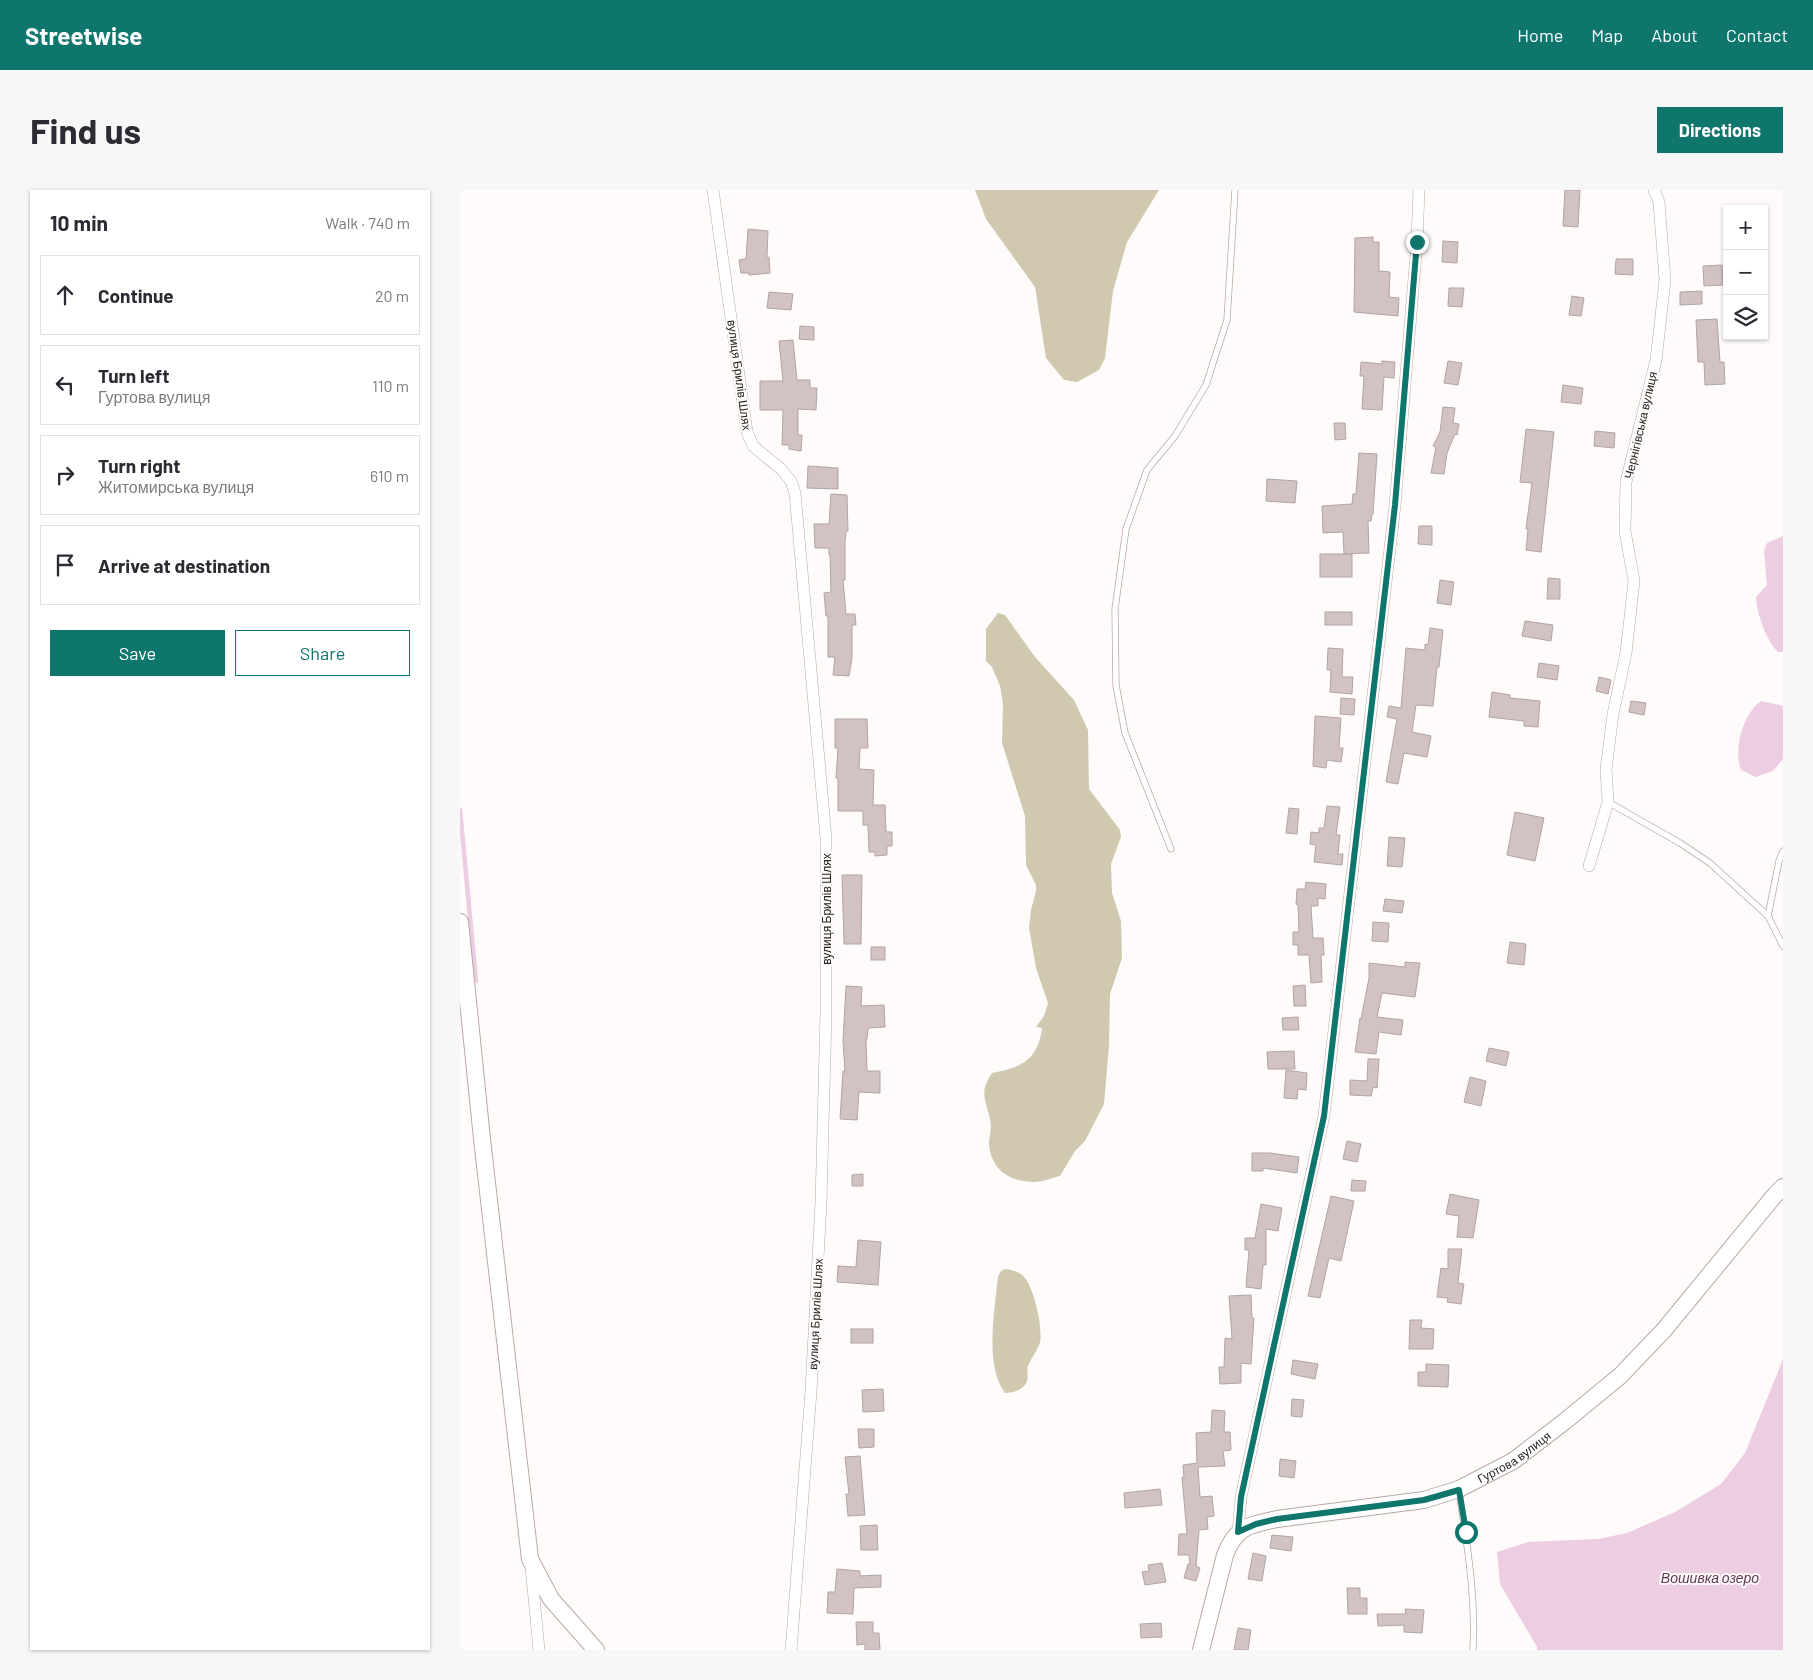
<!DOCTYPE html>
<meta charset="utf-8">
<style>
body{margin:0;font-family:Barlow,sans-serif;background:#f7f7f7;color:#2b2b33}
.controls{position:absolute;right:15px;top:15px;display:grid;overflow:hidden;border-radius:0px;box-shadow:0 1px 4px #0004}
.controls button{width:45px;height:45px;display:grid;place-items:center;padding:0;border:0;border-bottom:1px solid #e1e1e2;background:#fff;color:#2b2b33;font:25px sans-serif}
.stop{position:absolute;width:15px;height:15px;margin:-11px;border:4px solid #0f766e;border-radius:50%;background:#fff}
.stop.end{background:#0f766e;border-color:#fff;box-shadow:0 1px 5px #0008}
.list{margin:0;padding:0;list-style:none}
h2{display:flex;justify-content:space-between;align-items:center;height:65px;margin:0;padding:0 20px;font-size:21px}
h2 small{font-size:16px;font-weight:400;color:#7c7c81}
.list li{display:grid;grid-template-columns:32px 1fr auto;gap:15px;align-items:center;box-sizing:border-box;height:80px;margin:0 10px 10px;padding:0 10px;border:1px solid #e1e1e2;border-radius:0px}
.list b{display:block;font-size:19px;white-space:nowrap}
.list p{margin:0;font-size:16px;white-space:nowrap;color:#7c7c81}
.list em{font-size:16px;font-style:normal;color:#7c7c81}
.actions{display:flex;gap:10px;padding:15px 20px}
.actions a{flex:1;padding:11px 0;border:1px solid #0f766e;border-radius:0px;text-align:center;font-size:18px;color:#0f766e}
.actions .main{background:#0f766e;color:#fff}
.icon{flex:none;width:28px;height:28px;fill:none;stroke:currentColor;stroke-width:2;stroke-linecap:round;stroke-linejoin:round}
.map{position:relative;flex:none;width:1323px;height:1460px;overflow:hidden;border-radius:0px}
header{display:flex;align-items:center;gap:30px;box-sizing:border-box;height:70px;padding:0 25px;background:#0f766e;color:#fff}
header strong{font-size:24px}
nav{display:flex;gap:28px;margin-inline-start:auto;font-size:18px}
.intro{display:flex;align-items:center;justify-content:space-between;box-sizing:border-box;height:120px;padding:0 30px}
h1{margin:0;font-size:35px}
.button{padding:12px 22px;border-radius:0px;background:#0f766e;color:#fff;font-size:18px;font-weight:700}
main{display:flex;gap:30px;padding:0 30px}
aside{flex:1;background:#fff;border-radius:0px;box-shadow:0 1px 4px #0004}
.map>svg:first-child{display:block}
.green{fill:#d1c8b0}
.water{fill:#edcde2}
.lines{fill:none;stroke-linecap:round;stroke-linejoin:round}
.stream{stroke:#edcde2;stroke-width:4.5}
.building{fill:#d2c2c4;stroke:#b3a3a5}
.lane-casing{stroke:#b9a9a5;stroke-width:7}
.street-casing{stroke:#b9a9a5;stroke-width:12}
.secondary-casing{stroke:#b9a9a5;stroke-width:18}
.lane{stroke:#fff;stroke-width:5.5}
.street{stroke:#fff;stroke-width:11}
.secondary{stroke:#fff;stroke-width:16}
.route{stroke:#0f766e;stroke-width:6}
.labels{text-anchor:middle;dominant-baseline:central;stroke-width:4;stroke-linejoin:round;paint-order:stroke}
.street-label{font-size:12px;fill:#282220;stroke:#fefbfa}
.water-label{font-size:14px;font-style:italic;fill:#623655;stroke:#fefbfa}
</style>
<header>
<strong>Streetwise</strong>
<nav><a>Home</a><a>Map</a><a>About</a><a>Contact</a></nav>
</header>
<div class="intro"><h1>Find us</h1><a class="button">Directions</a></div>
<main>
<aside>
<h2>10 min<small>Walk · 740 m</small></h2>
<ul class="list">
<li><svg class="icon" aria-label="ahead" viewBox="0 0 24 24"><path d="M12 20V5M6 11l6-6 6 6"/></svg><div><b>Continue</b></div><em>20 m</em></li>
<li><svg class="icon" aria-label="left" viewBox="0 0 24 24"><path d="M17 20v-9H6M10 6l-5 5 5 5"/></svg><div><b>Turn left</b><p>Гуртова вулиця</p></div><em>110 m</em></li>
<li><svg class="icon" aria-label="right" viewBox="0 0 24 24"><path d="M7 20v-9h11M14 6l5 5-5 5"/></svg><div><b>Turn right</b><p>Житомирська вулиця</p></div><em>610 m</em></li>
<li><svg class="icon" aria-label="arrive" viewBox="0 0 24 24"><path d="M6 21V4h12l-3 4 3 4H6"/></svg><div><b>Arrive at destination</b></div></li>
</ul>
<div class="actions"><a class="main">Save</a><a>Share</a></div>
</aside>
<div class="map">
<svg width="1323" height="1460" viewBox="0 0 1323 1460">
<rect width="100%" height="100%" fill="#fefbfa"/>
<g class="green">
<polygon points="515,0 699,0 667,52 653,101 645,168 639,180 617,192 604,190 586,168 575,97 526,29"/>
<path d="M538,423L545,425L575,467L614,510L628,540L629,599L660,640L661,647L651,674L652,703L661,731L662,768L650,804L649,855L644,914L625,951L615,961L600,986C592,988 582,992 574,992C549,992 531,979 529,954C529,947 531,941 531,935C528,912 517,905 532,883C561,878 578,870 582,838L576,837L584,826L588,813L576,778L569,738L571,720L576,701V695L566,675L565,626L542,553L543,514L540,496L532,477L526,471V439Z"/>
<path d="M545,1079C553,1080 560,1082 565,1088C574,1099 583,1138 580,1152C578,1160 571,1168 568,1176C566,1181 569,1186 567,1191C564,1200 553,1203 545,1203C524,1175 535,1120 538,1086L541,1081Z"/>
</g>
<g class="water">
<path d="M1323,346V462H1318C1307,452 1296,422 1296,407L1307,395L1304,361L1307,353Z"/>
<path d="M1301,511L1323,516V569L1313,581L1296,587L1281,580C1273,559 1283,524 1301,511Z"/>
<polygon points="1323,1169 1323,1460 1077,1460 1077,1457 1040,1394 1037,1362 1068,1352 1138,1349 1167,1343 1215,1322 1261,1294 1285,1263"/>
</g>
<g class="lines">
<polyline class="stream" points="0,620 16,791"/>
</g>
<g class="building">
<polygon points="1105,0 1120,0 1118,37 1103,36"/>
<polygon points="288,39 308,41 307,67 309,67 310,83 289,85 289,83 281,83 279,70 286,69"/>
<polygon points="913,47 913,52 919,52 919,81 930,82 929,107 939,108 938,126 894,122 895,48"/>
<polygon points="983,51 998,52 997,73 982,72"/>
<polygon points="1156,69 1173,69 1173,85 1155,84"/>
<polygon points="1262,75 1263,95 1244,96 1243,76"/>
<polygon points="989,98 1004,98 1002,117 988,116"/>
<polygon points="1242,101 1242,114 1220,115 1220,102"/>
<polygon points="309,102 333,104 331,120 307,118"/>
<polygon points="1112,106 1124,108 1121,126 1109,125"/>
<polygon points="1257,129 1260,172 1264,172 1265,194 1245,195 1244,172 1238,172 1236,130"/>
<polygon points="340,136 354,137 354,150 339,149"/>
<polygon points="333,150 337,190 350,190 350,198 357,198 356,220 338,219 338,245 342,245 341,261 329,259 329,255 322,255 323,220 300,220 300,191 323,191 319,151"/>
<polygon points="922,171 935,172 934,188 924,187 922,220 902,219 904,186 900,186 901,172 922,174"/>
<polygon points="988,171 1002,173 998,195 984,193"/>
<polygon points="1103,195 1123,198 1121,214 1101,212"/>
<polygon points="983,217 995,218 993,233 999,234 997,245 995,244 987,263 984,284 971,283 976,257 973,256 980,242"/>
<polygon points="874,233 885,233 886,249 875,250"/>
<polygon points="1066,239 1094,242 1081,362 1066,360 1068,339 1066,339 1072,293 1060,292"/>
<polygon points="1135,241 1155,243 1154,258 1134,256"/>
<polygon points="899,263 917,264 913,324 912,324 911,331 908,331 909,363 884,364 883,342 863,343 862,316 892,314 893,304 896,304"/>
<polygon points="348,276 378,278 378,299 347,298"/>
<polygon points="807,289 837,291 835,313 806,311"/>
<polygon points="371,304 387,305 388,341 386,341 385,352 385,390 383,390 386,424 395,424 396,435 392,435 392,468 389,486 373,485 375,467 368,467 368,426 366,426 364,403 371,402 370,365 369,365 369,358 355,358 354,334 369,334"/>
<polygon points="959,336 972,336 972,355 958,354"/>
<rect x="860" y="364" width="32" height="23"/>
<polygon points="1088,388 1100,389 1100,409 1087,409"/>
<polygon points="980,390 994,392 991,415 977,413"/>
<rect x="865" y="422" width="27" height="13"/>
<polygon points="1065,431 1093,435 1091,451 1062,446"/>
<polygon points="970,438 983,440 979,477 977,477 973,516 956,515 952,542 971,546 967,567 944,563 938,594 926,592 937,529 927,527 929,516 941,518 946,458 965,460 965,454 968,455"/>
<polygon points="868,458 883,459 882,487 893,487 892,504 870,502 871,480 867,480"/>
<polygon points="1079,473 1099,476 1097,490 1077,487"/>
<polygon points="1139,487 1151,490 1148,504 1136,501"/>
<polygon points="1032,502 1050,505 1050,508 1080,511 1078,537 1064,536 1064,531 1029,527"/>
<polygon points="881,508 895,509 894,525 880,524"/>
<polygon points="1171,511 1186,513 1184,525 1169,522"/>
<polygon points="855,526 881,528 879,558 883,558 881,572 867,570 866,578 853,576"/>
<polygon points="375,529 407,529 408,558 400,558 399,579 414,580 413,615 425,615 426,642 432,642 432,656 427,656 427,665 415,666 415,662 409,662 408,635 403,635 403,621 378,621 378,588 376,588 378,558 375,558"/>
<polygon points="867,616 880,617 876,645 880,645 878,664 883,664 882,675 854,672 856,655 850,654 851,642 859,643 859,638 864,638"/>
<polygon points="829,618 839,619 837,644 826,643"/>
<polygon points="1055,622 1084,628 1075,671 1047,665"/>
<polygon points="929,647 945,648 942,677 927,676"/>
<polygon points="382,685 402,685 401,754 384,754"/>
<polygon points="846,692 866,694 865,709 858,708 858,716 851,716 853,748 863,748 864,765 861,765 862,792 851,793 849,765 838,765 838,755 833,755 833,742 839,742 838,715 836,714 837,699 845,699"/>
<polygon points="925,709 944,711 942,723 923,721"/>
<polygon points="913,732 929,733 928,752 912,751"/>
<polygon points="1050,752 1066,754 1064,775 1047,773"/>
<rect x="411" y="757" width="14" height="13"/>
<polygon points="945,772 960,773 955,807 922,803 917,827 943,830 941,845 919,842 916,864 895,862 900,828 901,829 909,788 909,773 945,777"/>
<polygon points="845,795 846,816 834,816 833,796"/>
<polygon points="386,796 402,797 401,816 424,815 425,837 408,838 407,849 406,849 407,881 420,881 420,903 399,902 397,930 380,929 383,881 385,881 383,851"/>
<polygon points="838,827 839,840 823,840 822,828"/>
<polygon points="1029,858 1049,862 1046,876 1026,871"/>
<polygon points="834,861 835,879 808,879 807,862"/>
<polygon points="908,869 919,869 917,898 913,897 911,906 890,905 890,890 907,891"/>
<polygon points="826,880 847,883 846,900 838,899 837,909 824,908"/>
<polygon points="1010,887 1026,891 1021,916 1004,912"/>
<polygon points="887,951 901,954 897,972 883,969"/>
<polygon points="792,963 810,963 839,967 837,983 803,978 803,981 792,981"/>
<polygon points="403,984 403,996 392,996 392,985"/>
<polygon points="892,990 906,991 905,1001 891,1001"/>
<polygon points="990,1004 1019,1010 1013,1048 997,1047 999,1026 986,1024"/>
<polygon points="871,1006 894,1011 881,1071 869,1068 860,1108 848,1106"/>
<polygon points="801,1014 822,1018 818,1041 806,1039 806,1075 803,1075 801,1099 786,1097 789,1060 785,1060 785,1048 795,1048"/>
<polygon points="398,1050 421,1052 418,1095 377,1092 378,1076 396,1077"/>
<polygon points="988,1059 1002,1059 998,1093 1004,1094 1001,1114 987,1112 988,1108 977,1107 981,1078 988,1079"/>
<polygon points="791,1105 792,1128 794,1128 791,1174 781,1173 781,1193 760,1194 759,1177 764,1177 765,1148 772,1149 769,1106"/>
<polygon points="950,1130 962,1130 961,1138 974,1139 973,1159 949,1159"/>
<rect x="391" y="1139" width="22" height="14"/>
<polygon points="833,1170 858,1174 855,1189 831,1184"/>
<polygon points="966,1174 989,1175 988,1197 958,1196 958,1182 966,1182"/>
<polygon points="423,1199 424,1221 403,1222 402,1200"/>
<polygon points="832,1209 844,1210 842,1227 831,1226"/>
<polygon points="752,1220 765,1221 764,1242 770,1242 771,1260 763,1261 765,1276 738,1277 740,1307 752,1306 754,1326 747,1327 748,1339 739,1340 736,1376 740,1378 736,1391 724,1388 728,1374 730,1374 729,1365 718,1365 719,1344 727,1344 722,1287 724,1287 723,1275 737,1273 736,1243 751,1242"/>
<polygon points="398,1239 414,1239 414,1257 399,1258"/>
<polygon points="400,1266 405,1325 388,1326 386,1304 389,1304 385,1267"/>
<polygon points="820,1269 836,1271 834,1288 819,1286"/>
<polygon points="700,1299 702,1315 665,1318 664,1303"/>
<polygon points="417,1335 418,1360 401,1360 400,1336"/>
<polygon points="812,1345 833,1347 831,1361 810,1358"/>
<polygon points="793,1363 806,1366 802,1391 788,1389"/>
<polygon points="702,1373 706,1392 685,1395 682,1382 689,1381 688,1375"/>
<polygon points="377,1379 400,1381 400,1386 421,1385 421,1397 394,1398 393,1424 367,1423 368,1402 375,1402"/>
<polygon points="887,1398 900,1398 900,1408 907,1408 907,1424 888,1424"/>
<polygon points="945,1419 964,1420 962,1443 944,1442 944,1435 918,1436 917,1424 946,1424"/>
<polygon points="396,1432 413,1432 413,1443 419,1443 420,1460 405,1460 405,1454 397,1455"/>
<polygon points="701,1433 702,1447 681,1448 680,1434"/>
<polygon points="778,1438 791,1440 788,1460 774,1460"/>
</g>
<g class="lines">
<defs>
<g id="lane">
<polyline points="1148,612 1220,653 1250,673 1308,726 1323,756"/>
<polyline points="711,659 665,543 656,495 655,419 666,339 687,280 715,246 746,195 767,130 775,0"/>
<polyline points="1308,726 1319,671 1323,661"/>
<path d="M999,1302C1007,1352 1016,1409 1013,1460"/>
</g>
<g id="street">
<polyline points="253,0 287,242 293,256 321,279 331,291 335,303 366,648 366,824 361,1012 351,1201 331,1460"/>
<polyline points="1129,676 1148,612 1146,579 1153,524 1166,463 1174,391 1165,341 1166,292 1196,170 1205,90 1199,12 1194,0"/>
<polyline points="778,1342 781,1307 864,926 935,315 957,52 959,0"/>
<polyline points="71,1376 79,1460"/>
</g>
<g id="secondary">
<polyline points="0,732 22,949 70,1369 91,1409 136,1460"/>
<path id="s1" d="M741,1460L765,1365C776,1336 790,1335 817,1329L964,1310L999,1299L1053,1271L1104,1232L1160,1186L1204,1140L1315,1005L1323,997"/>
</g>
</defs>
<use href="#lane" class="lane-casing"/>
<use href="#street" class="street-casing"/>
<use href="#secondary" class="secondary-casing"/>
<use href="#lane" class="lane"/>
<use href="#street" class="street"/>
<use href="#secondary" class="secondary"/>
</g>
<g class="lines">
<polyline class="route" points="957,52 935,315 864,926 781,1307 778,1342 796,1334 817,1329 964,1310 999,1300 1006,1342"/>
</g>
<g class="labels">
<g class="street-label">
<text transform="translate(280 185) rotate(82)">вулиця Брилів Шлях</text>
<text transform="translate(1180 235) rotate(-77)">Чернігівська вулиця</text>
<text transform="translate(366 719) rotate(-90)">вулиця Брилів Шлях</text>
<text transform="translate(355 1124) rotate(-87)">вулиця Брилів Шлях</text>
<text stroke="none"><textPath href="#s1" startOffset="414">Гуртова вулиця</textPath></text>
</g>
<g class="water-label">
<text x="1250" y="1387">Вошивка озеро</text>
</g>
</g>
</svg>
<div class="controls">
<button>+</button>
<button>−</button>
<button><svg class="icon" aria-label="layers" viewBox="0 0 24 24"><path d="M12 4l9 5-9 5-9-5zM3 14l9 5 9-5"/></svg></button>
</div>
<div class="stop" style="left:1006px;top:1342px"></div>
<div class="stop end" style="left:957px;top:52px"></div>
</div>
</main>
